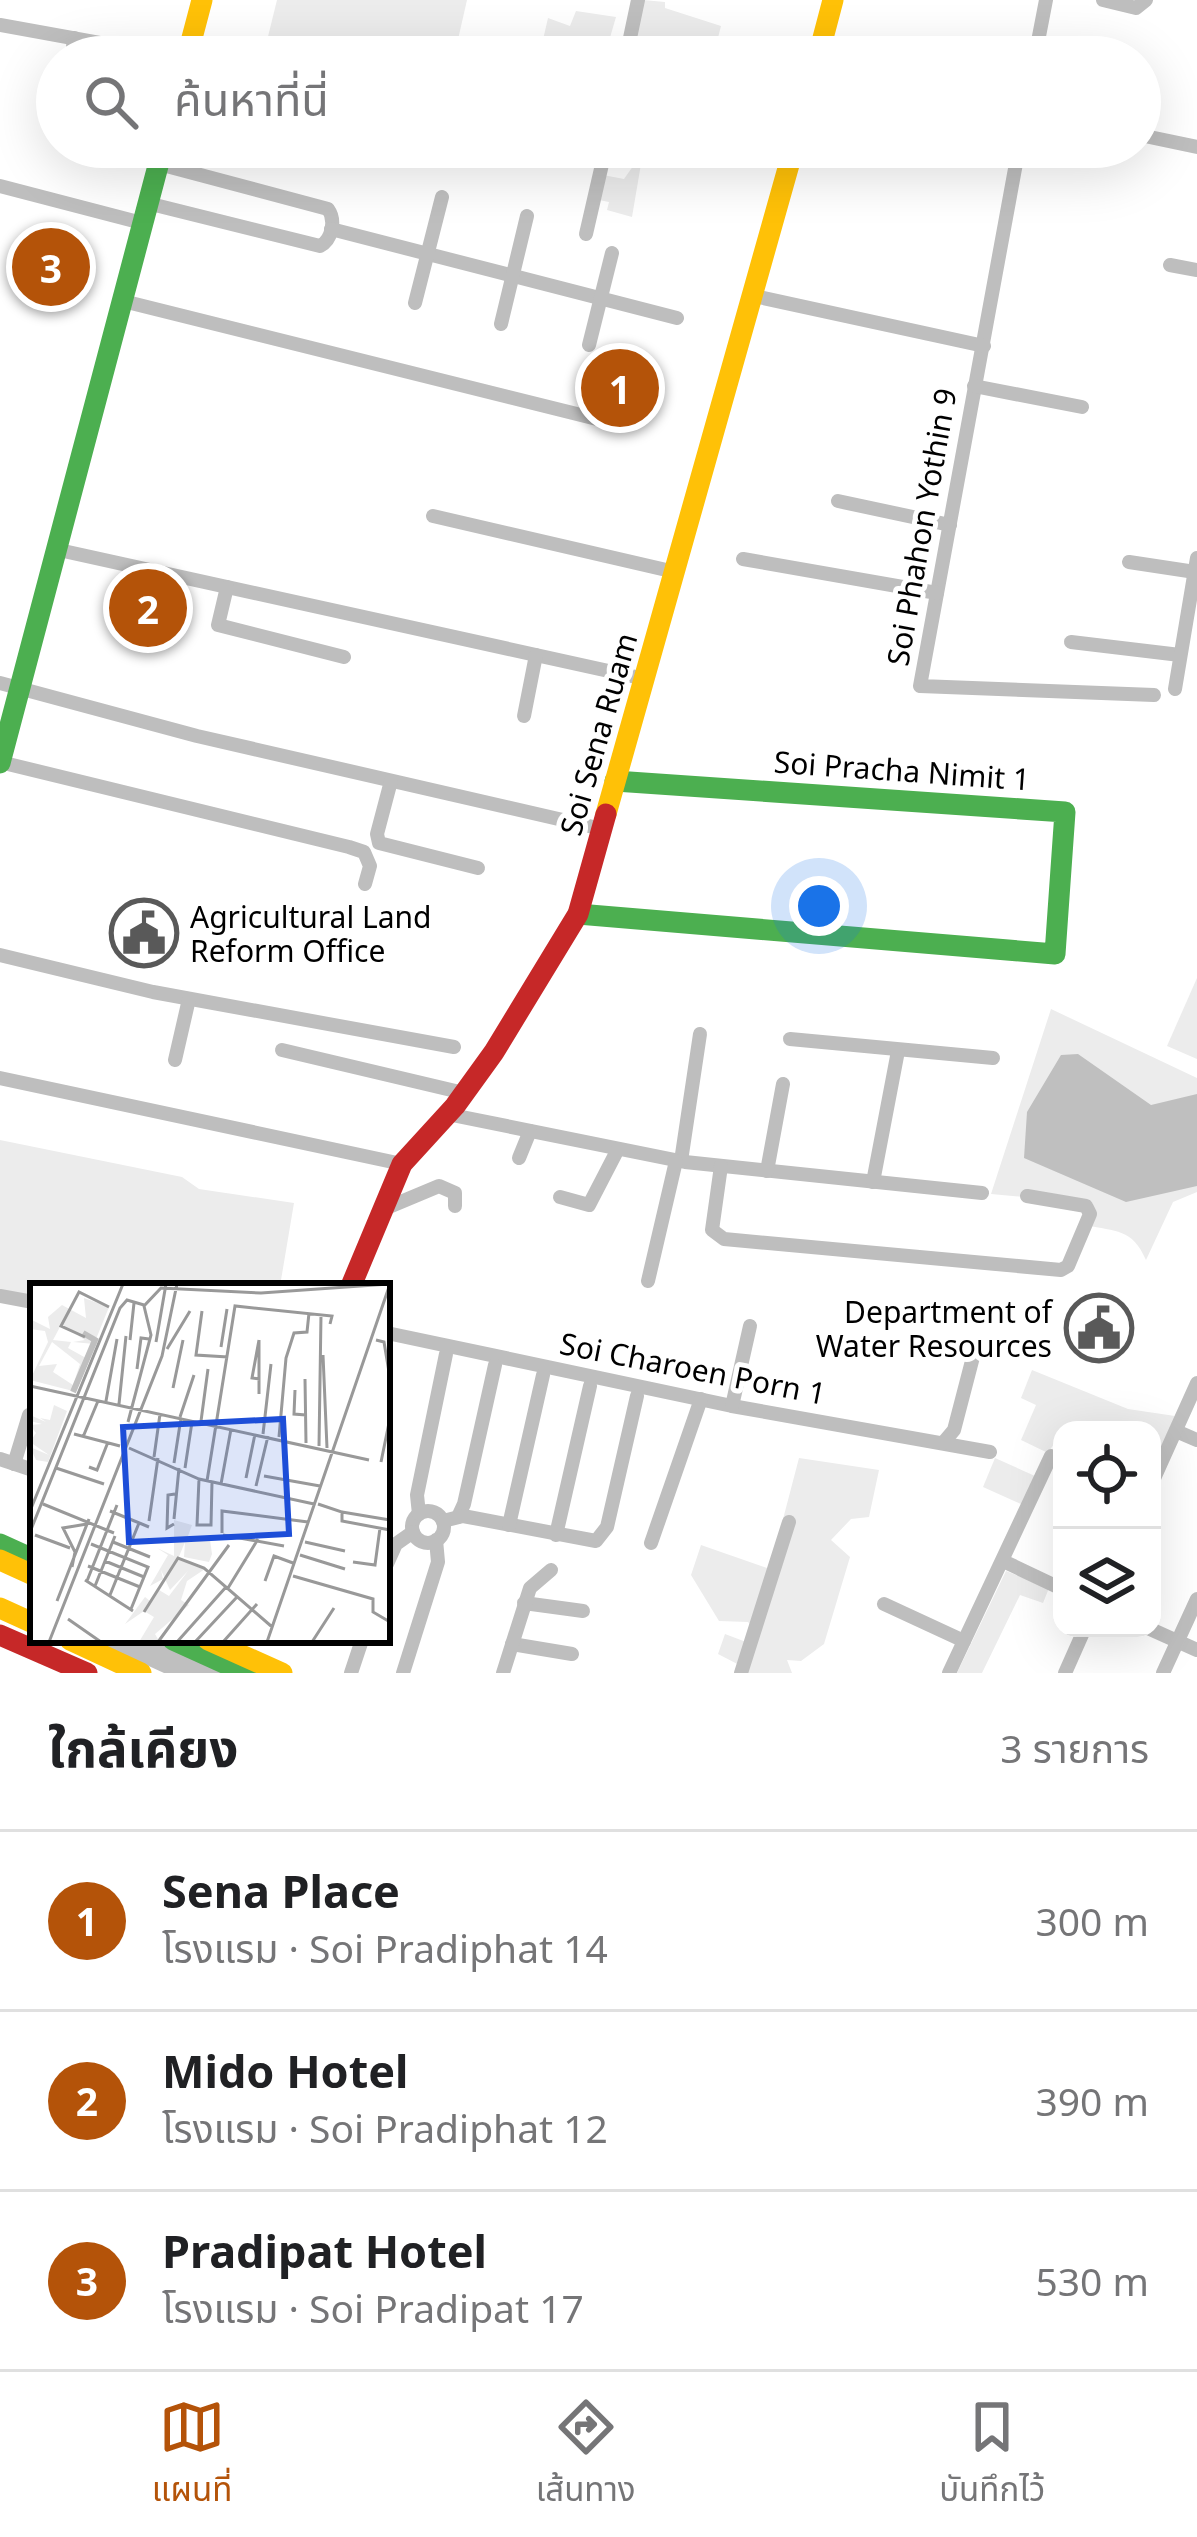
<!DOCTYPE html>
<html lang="th">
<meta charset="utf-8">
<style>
body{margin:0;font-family:"Noto Sans","Noto Sans Thai",sans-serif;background:#f6f6f6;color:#202124}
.controls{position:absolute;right:36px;bottom:36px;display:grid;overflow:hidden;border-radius:24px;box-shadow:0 12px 48px #0002}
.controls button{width:108px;height:108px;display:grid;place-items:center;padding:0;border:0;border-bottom:3px solid #e0e0e0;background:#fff;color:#202124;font:60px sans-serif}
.you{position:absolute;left:819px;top:906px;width:42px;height:42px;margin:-30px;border:9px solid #fff;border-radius:50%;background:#1a73e8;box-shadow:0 0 0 18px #1a73e833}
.badge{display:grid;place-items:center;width:78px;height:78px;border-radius:50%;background:#b45309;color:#fff;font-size:39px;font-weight:700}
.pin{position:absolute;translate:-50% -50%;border:6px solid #fff;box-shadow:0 3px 12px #0006}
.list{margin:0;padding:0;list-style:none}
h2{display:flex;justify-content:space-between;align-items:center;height:156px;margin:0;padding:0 48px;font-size:51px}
h2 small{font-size:39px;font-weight:400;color:#757577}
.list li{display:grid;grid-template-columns:78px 1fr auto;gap:36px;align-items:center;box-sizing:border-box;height:180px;padding:0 48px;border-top:3px solid #e0e0e0}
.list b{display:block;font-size:45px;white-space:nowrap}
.list p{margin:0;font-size:39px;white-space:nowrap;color:#757577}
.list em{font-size:39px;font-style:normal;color:#757577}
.icon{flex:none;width:66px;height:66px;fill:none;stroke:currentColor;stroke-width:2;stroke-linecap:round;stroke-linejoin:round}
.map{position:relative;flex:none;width:1197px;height:1673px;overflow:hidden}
.search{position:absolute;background:#fff;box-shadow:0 12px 48px #0002;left:36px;right:36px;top:36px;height:132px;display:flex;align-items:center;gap:30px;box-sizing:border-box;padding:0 42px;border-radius:66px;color:#757577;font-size:45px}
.sheet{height:696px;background:#fff}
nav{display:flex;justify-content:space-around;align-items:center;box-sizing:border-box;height:168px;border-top:3px solid #e0e0e0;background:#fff;font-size:33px;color:#757577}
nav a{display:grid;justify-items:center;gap:6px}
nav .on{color:#b45309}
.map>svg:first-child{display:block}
.green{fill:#ececec}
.water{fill:#bfbfbf}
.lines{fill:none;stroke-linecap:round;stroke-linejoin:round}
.street{stroke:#bebebe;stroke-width:14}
.fast{stroke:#4caf50;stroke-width:21}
.slow{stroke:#ffc107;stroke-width:21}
.jam{stroke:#c62828;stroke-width:21}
.labels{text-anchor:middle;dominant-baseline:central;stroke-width:10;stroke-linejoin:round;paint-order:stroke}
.street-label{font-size:30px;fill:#000;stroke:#fff}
.poi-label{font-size:30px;fill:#000;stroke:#fff;text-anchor:start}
.inset-river{fill:none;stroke:#bfbfbf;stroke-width:6}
.inset-road{fill:none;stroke:#999;stroke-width:3}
.view{fill:#1d4ed8;fill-opacity:0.15;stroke:#1d4ed8;stroke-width:6}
.inset-edge{fill:none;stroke:#000;stroke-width:6}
</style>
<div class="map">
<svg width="1197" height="1673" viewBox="0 0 1197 1673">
<rect width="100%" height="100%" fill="#fff"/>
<g class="green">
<polygon points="277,0 467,0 454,57 263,57"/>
<polygon points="643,0 665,2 665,8 721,26 713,57 668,57 634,47"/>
<polygon points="576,11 616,17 609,41 621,46 619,57 578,57 580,45 569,43 559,57 539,57 548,18 570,26"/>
<polygon points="643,152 632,217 607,210 609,202 599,200 603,175 624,179"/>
<polygon points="1197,978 1197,1059 1167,1046"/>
<path d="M1051,1009L1197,1078V1192L1173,1202L1146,1260C1132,1228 1116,1232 1086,1225L1093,1203L991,1194Z"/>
<polygon points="0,1140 182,1177 199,1189 294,1203 280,1286 33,1286 33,1296 0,1290"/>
<polygon points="1032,1370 1128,1409 1175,1416 1152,1467 1152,1430 1074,1430 1065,1427 1048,1453 1021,1440 1036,1405 1021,1398"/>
<polygon points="799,1458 879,1470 869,1517 851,1519 831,1540 850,1557 824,1644 801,1661 787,1660 792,1673 747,1673 747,1669 718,1654 725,1634 754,1645 758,1633 748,1622 719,1621 691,1575 701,1545 770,1569"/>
<polygon points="995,1458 1035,1476 1023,1505 983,1487"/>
<polygon points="1006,1571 1049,1588 1043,1603 1020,1595 982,1673 957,1673"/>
</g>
<g class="water">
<polygon points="1078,1054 1151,1105 1197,1094 1197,1186 1126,1202 1024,1158 1027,1112 1061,1055"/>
<polygon points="92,1640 164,1640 236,1673 164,1673"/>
</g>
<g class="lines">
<g class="street">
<polyline points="1103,0 1136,8 1146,0"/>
<polyline points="0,25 177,57"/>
<polyline points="72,57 74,38"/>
<polyline points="626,57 638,0"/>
<polyline points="1035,57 1046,0"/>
<polyline points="1140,135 1197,147"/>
<polyline points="1019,147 920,686 1154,695"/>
<polyline points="0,186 142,223"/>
<path d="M147,203L320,246C332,240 336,220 328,209L159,164"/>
<polyline points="331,229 677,318"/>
<polyline points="586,234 606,147"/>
<polyline points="1170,265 1197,270"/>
<polyline points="754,296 984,346"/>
<polyline points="123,301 597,419"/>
<polyline points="415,303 442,197"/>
<polyline points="501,324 527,216"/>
<polyline points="589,345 612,253"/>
<polyline points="974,386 1082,407"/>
<polyline points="838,501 950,525"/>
<polyline points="433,516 675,572"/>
<polyline points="59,550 645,679"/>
<polyline points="743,559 937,593"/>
<polyline points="1129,562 1195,572"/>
<polyline points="227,587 218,625 344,657"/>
<polyline points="1071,642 1180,655"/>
<polyline points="0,683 197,736 602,829"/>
<polyline points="1175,689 1197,558"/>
<polyline points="524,716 536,655"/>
<polyline points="0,762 349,847 364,852 370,866 365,884"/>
<polyline points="391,781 377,834 379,843 478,868"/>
<polyline points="0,955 153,992 454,1047"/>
<polyline points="790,1039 993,1058"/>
<polyline points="282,1050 464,1093"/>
<polyline points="175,1060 189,999"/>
<polyline points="0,1078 402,1164"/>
<polyline points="447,1114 685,1162 982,1193"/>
<polyline points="519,1158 530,1131"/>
<polyline points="681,1161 700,1034"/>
<polyline points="721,1166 712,1230 724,1239 1061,1270 1068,1266 1090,1214 1086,1206 1027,1196"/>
<polyline points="767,1171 783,1084"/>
<polyline points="873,1182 898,1051"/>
<polyline points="560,1197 589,1205 618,1149"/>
<polyline points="384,1209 439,1186 455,1193 455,1206"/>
<polyline points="648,1281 676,1161"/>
<polyline points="0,1296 33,1302"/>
<polyline points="387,1333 732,1406 990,1452"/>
<polyline points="732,1406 750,1326"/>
<polyline points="1176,1431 1197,1440"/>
<polyline points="943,1443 954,1430 973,1357"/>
<polyline points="0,1459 33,1470"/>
<polyline points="14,1464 29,1415"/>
<polyline points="1152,1483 1197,1383"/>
<circle cx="428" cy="1527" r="16"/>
<polyline points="419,1514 417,1495 446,1354"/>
<polyline points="458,1517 464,1504 495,1365"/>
<polyline points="443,1521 463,1516 596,1541 607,1527 637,1396"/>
<polyline points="509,1525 543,1375"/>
<polyline points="556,1535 590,1386"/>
<polyline points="651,1543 701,1399"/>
<polyline points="1003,1561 1062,1589"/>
<polyline points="387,1564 396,1544 413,1532"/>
<polyline points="524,1603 583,1611"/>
<polyline points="884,1604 964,1641"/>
<polyline points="1148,1628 1197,1650"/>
<polyline points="512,1644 572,1654"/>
<polyline points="351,1673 362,1640"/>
<polyline points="403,1673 438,1562 436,1540"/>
<polyline points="503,1673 530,1588 551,1570"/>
<polyline points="741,1673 789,1522"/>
<polyline points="949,1673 1051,1456"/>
<polyline points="1065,1673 1085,1628"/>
<polyline points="1163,1673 1197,1599"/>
</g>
<g class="fast">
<polyline points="0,763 163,147"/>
<polyline points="578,914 1055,954 1065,812 615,781"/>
<polyline points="0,1544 33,1559"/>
<polyline points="173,1640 246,1673"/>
</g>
<g class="slow">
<polyline points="187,57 202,0"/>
<polyline points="818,57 833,0"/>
<polyline points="606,814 794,147"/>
<polyline points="0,1560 33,1575"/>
<polyline points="0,1608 33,1623"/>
<polyline points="70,1640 141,1673"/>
<polyline points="208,1640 282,1673"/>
</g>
<g class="jam">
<polyline points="351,1286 402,1164 455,1106 494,1052 578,914 606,814"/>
<polyline points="0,1635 87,1673"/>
</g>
</g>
<defs>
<symbol id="civic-ring" viewBox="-11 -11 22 22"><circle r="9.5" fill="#fff" stroke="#595959" stroke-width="1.5"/><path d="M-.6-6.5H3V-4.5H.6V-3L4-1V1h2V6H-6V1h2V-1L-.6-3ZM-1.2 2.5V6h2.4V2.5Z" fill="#595959"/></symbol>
</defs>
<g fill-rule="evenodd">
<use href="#civic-ring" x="106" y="895" width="76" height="76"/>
<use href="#civic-ring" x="1061" y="1290" width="76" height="76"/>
</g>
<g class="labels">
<g class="street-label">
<text transform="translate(921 527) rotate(-80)">Soi Phahon Yothin 9</text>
<text transform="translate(598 734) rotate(-74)">Soi Sena Ruam</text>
<text transform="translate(902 770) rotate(4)">Soi Pracha Nimit 1</text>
<text transform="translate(693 1368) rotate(11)">Soi Charoen Porn 1</text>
</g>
<g class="poi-label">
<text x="190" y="916">Agricultural Land<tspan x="190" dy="34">Reform Office</tspan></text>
<text x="1052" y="1311" text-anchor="end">Department of<tspan x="1052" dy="34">Water Resources</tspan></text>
</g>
</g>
<g transform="translate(30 1283)">
<rect width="360" height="360" fill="#fff"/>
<path d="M54,15L79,24L64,61L43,59L55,57L31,42L23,57L41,59L38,65L56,75L43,108L0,97L18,59L15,48L0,46V36L20,46L18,34L32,22L56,35ZM22,59L50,81L43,102L23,89L27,81L9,83ZM24,122L37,128L18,179L6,177L0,164L19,172L0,159L6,150L0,142L12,141L0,138V132L16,139L10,135L20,137ZM144,237L162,242L158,253L180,257L182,271L179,279L154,274L155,259L148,276L175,286L157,298L151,317L159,322L125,351L129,358L109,359L124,334L114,328L95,341L115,314L121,319L129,307L139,313L158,288L140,307L131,287L133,296L120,303L138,272L127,265L144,273Z" fill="#ececec" fill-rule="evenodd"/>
<path class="inset-river" d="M43,109L65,57L53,50"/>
<path class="inset-road" d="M172,28L166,72L198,74M55,54L31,43L49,9L79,24M100,57L104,20M229,57V111M229,57L222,95L230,96M346,57L354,59L359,89M126,59L136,1M191,64L197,26M137,66L160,28M293,72L297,165M107,86L111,55L119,56M275,96L276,160M0,103L339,177M143,105L153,57M265,107L264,131L276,132M76,118L87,56M89,121L96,53M150,134L164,92M171,138L178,86M98,139L121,52L114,23L131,5L231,10L359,1M44,151L90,163M233,151L241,81M53,154L68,118M249,154L256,75L264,50L277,49L279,30M289,163L291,32M99,165L169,196L284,221M124,174L130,131M351,179L360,135M144,180L151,135M59,184L67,187L78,159M26,185L74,201M155,185L162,139M234,193L290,203M216,195L225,151M169,196L167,242H181L182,199M177,198L205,23L302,33L300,41M191,201L201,146M226,203L238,153M13,221L84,250M288,221L312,229V238L360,247M0,228L93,1M80,228L119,244M312,229L360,237M144,236L149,185M119,238L128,175M144,241L137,245L138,212L145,211M0,249L90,25L97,17L114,22M192,250V228L278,239M5,252L40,265M193,252L254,263M83,259L120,274M275,259L315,268M61,261L118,284L101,326M270,272L315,286M75,278L114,294M323,279L345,282L350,245M58,283L110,304M42,284L45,269L33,245L57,241M263,293L343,316V329L360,339M55,297L103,328M57,298L87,222M235,298L244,273L263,280M65,303L85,253M198,305L228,256M80,312L109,240M27,318L59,236M114,329L148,275L174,285L241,343M38,336L71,359M19,359L132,73L147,1M128,359L199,262M147,359L196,304M165,359L207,314M193,359L227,321M237,359L360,1M282,359L304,325"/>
<path class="view" d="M253,136L259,251L99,259L93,144Z"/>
<rect width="360" height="360" class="inset-edge"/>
</g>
</svg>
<div class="controls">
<button><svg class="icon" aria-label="locate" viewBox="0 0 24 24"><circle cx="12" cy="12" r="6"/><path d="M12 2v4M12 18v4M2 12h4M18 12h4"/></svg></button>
<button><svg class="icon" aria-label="layers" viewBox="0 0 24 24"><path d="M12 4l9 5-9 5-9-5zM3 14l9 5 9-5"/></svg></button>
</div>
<div class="you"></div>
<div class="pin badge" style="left:620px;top:388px">1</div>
<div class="pin badge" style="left:148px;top:608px">2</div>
<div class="pin badge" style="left:51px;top:267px">3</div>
<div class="search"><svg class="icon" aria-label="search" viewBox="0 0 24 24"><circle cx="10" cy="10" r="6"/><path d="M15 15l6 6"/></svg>ค้นหาที่นี่</div>
</div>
<section class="sheet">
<h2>ใกล้เคียง<small>3 รายการ</small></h2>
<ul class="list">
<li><span class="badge">1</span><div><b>Sena Place</b><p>โรงแรม · Soi Pradiphat 14</p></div><em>300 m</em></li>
<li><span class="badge">2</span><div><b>Mido Hotel</b><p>โรงแรม · Soi Pradiphat 12</p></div><em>390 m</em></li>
<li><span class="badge">3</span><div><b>Pradipat Hotel</b><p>โรงแรม · Soi Pradipat 17</p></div><em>530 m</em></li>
</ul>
</section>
<nav>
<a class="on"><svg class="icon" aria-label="map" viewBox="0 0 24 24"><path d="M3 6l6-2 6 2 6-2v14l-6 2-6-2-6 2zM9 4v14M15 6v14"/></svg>แผนที่</a>
<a><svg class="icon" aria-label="directions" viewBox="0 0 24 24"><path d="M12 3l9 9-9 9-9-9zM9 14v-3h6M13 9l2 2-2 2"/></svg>เส้นทาง</a>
<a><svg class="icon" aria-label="saved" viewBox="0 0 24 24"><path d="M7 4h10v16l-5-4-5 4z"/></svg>บันทึกไว้</a>
</nav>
